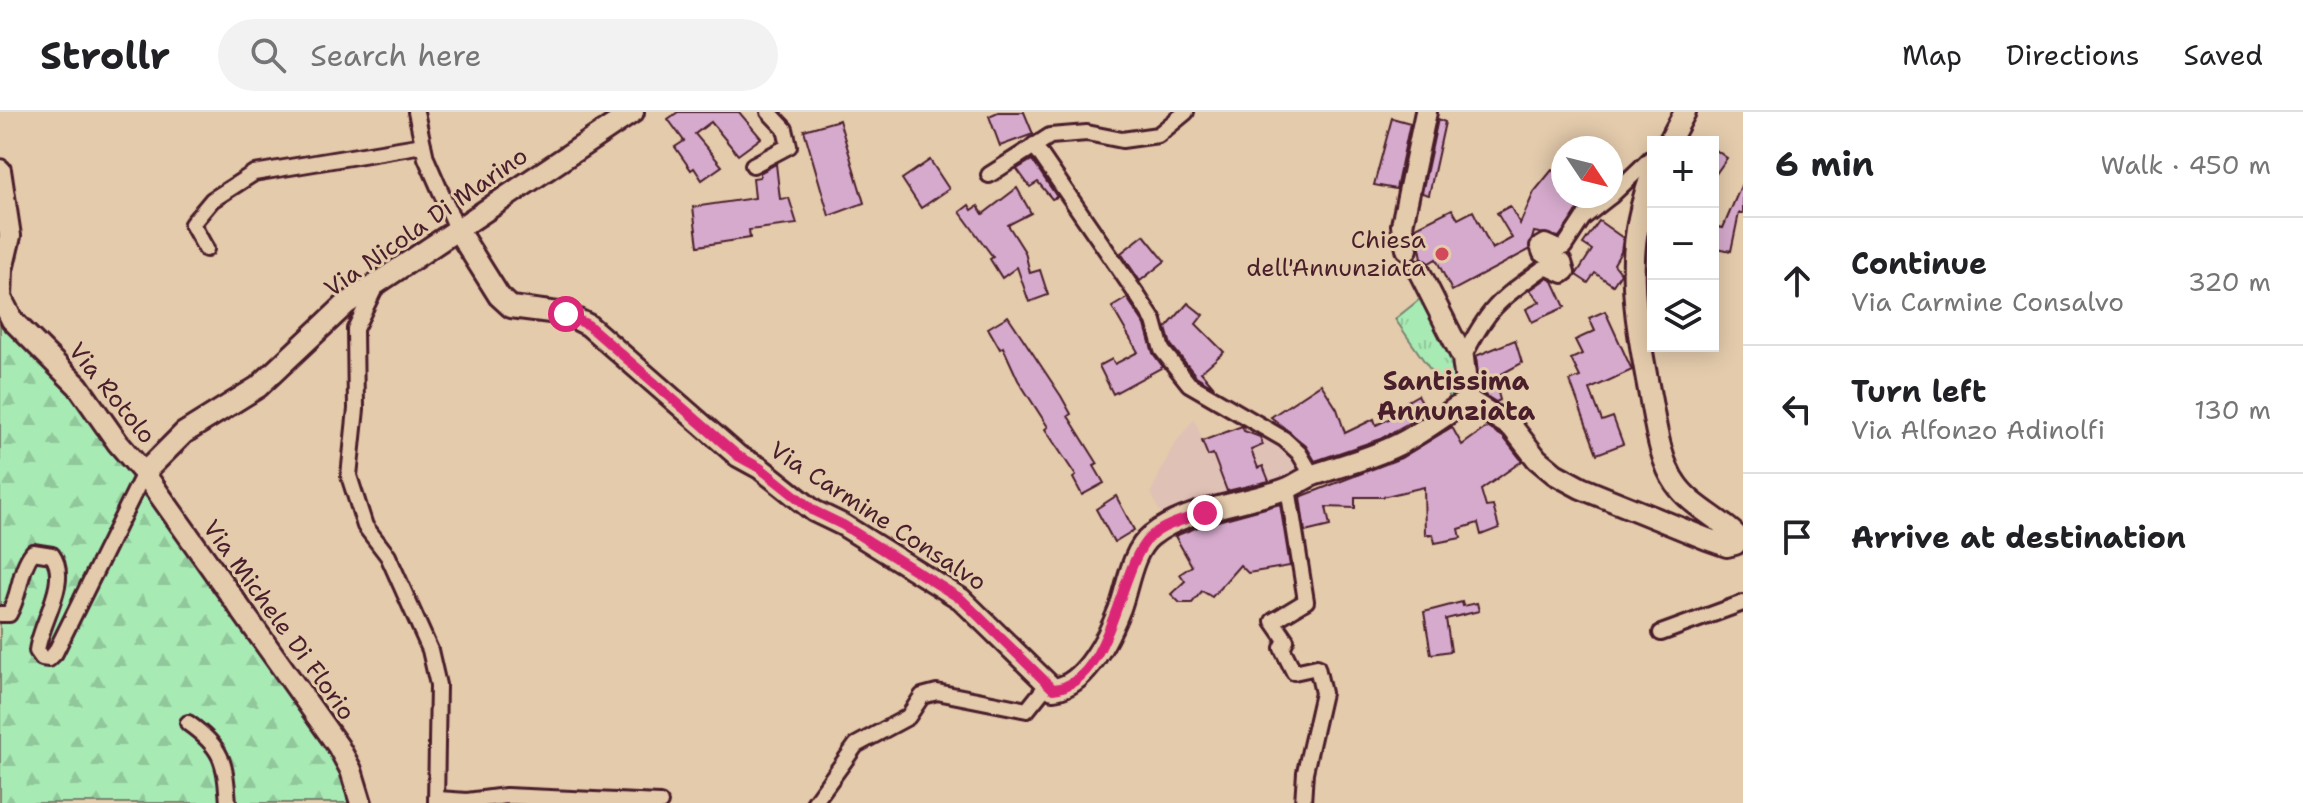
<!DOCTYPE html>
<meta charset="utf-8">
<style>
body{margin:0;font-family:"Shantell Sans",sans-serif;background:#f2f2f2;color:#202124}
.controls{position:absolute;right:24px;top:24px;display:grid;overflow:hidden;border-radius:0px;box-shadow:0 4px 20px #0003}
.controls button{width:72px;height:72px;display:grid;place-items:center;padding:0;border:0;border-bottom:2px solid #e0e0e0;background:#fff;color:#202124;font:40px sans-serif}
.compass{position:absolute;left:1551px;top:24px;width:72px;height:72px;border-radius:50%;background:#fff;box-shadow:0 4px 20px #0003;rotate:125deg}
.stop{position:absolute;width:24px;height:24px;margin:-18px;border:6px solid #db2777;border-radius:50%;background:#fff}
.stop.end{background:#db2777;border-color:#fff;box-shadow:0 2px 8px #0008}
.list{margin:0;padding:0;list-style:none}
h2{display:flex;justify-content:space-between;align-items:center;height:104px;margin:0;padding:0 32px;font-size:34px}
h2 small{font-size:26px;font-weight:400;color:#757577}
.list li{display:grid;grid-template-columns:52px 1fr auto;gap:24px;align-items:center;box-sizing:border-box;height:128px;padding:0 32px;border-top:2px solid #e0e0e0}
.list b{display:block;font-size:30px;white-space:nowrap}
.list p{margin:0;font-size:26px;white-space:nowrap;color:#757577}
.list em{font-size:26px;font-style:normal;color:#757577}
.icon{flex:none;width:44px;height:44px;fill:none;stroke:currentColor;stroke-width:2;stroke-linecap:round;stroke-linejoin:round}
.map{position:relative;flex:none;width:1743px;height:691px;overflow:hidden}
header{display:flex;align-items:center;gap:48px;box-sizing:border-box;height:112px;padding:0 40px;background:#fff;border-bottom:2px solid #e0e0e0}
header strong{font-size:38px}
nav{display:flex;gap:44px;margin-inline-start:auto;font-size:28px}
.search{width:560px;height:72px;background:#f2f2f2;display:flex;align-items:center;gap:20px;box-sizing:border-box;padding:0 28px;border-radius:44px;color:#757577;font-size:30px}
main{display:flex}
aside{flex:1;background:#fff}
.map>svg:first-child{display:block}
.built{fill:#e0c1b6}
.grass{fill:url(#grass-tufts);stroke:#788470;stroke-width:2}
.forest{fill:url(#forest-firs);stroke:#788470;stroke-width:2}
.building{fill:#d6aacd;stroke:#4a1f2b;stroke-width:2}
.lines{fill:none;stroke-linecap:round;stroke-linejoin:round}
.street-casing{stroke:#4a1f2b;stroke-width:20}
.secondary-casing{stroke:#4a1f2b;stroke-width:26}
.street{stroke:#e4cbac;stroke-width:14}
.secondary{stroke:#e4cbac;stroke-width:20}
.route{stroke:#db2777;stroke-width:10}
.poi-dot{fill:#d1495b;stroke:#e4cbac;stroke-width:3}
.labels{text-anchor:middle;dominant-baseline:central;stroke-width:6;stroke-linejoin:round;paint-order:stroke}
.street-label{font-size:24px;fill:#4a1f2b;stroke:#e4cbac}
.poi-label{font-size:24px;fill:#4a1f2b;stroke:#e4cbac;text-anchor:end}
.neighbourhood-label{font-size:26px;font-weight:bold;fill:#4a1f2b;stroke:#e4cbac}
</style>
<header>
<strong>Strollr</strong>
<div class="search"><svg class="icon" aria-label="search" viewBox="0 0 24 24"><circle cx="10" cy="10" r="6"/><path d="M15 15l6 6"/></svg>Search here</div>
<nav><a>Map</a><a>Directions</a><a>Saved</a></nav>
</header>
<main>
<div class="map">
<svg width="1743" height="691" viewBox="0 0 1743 691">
<defs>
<pattern id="grass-tufts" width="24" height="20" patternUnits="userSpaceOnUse" patternTransform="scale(2)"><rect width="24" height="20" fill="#a7eab4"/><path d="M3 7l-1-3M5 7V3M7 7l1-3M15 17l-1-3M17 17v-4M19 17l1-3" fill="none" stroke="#91c89b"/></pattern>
<pattern id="forest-firs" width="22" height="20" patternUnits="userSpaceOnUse" patternTransform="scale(2)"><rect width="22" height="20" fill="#a7eab4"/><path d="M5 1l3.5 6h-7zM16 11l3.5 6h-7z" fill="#91c89b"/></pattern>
</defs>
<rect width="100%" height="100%" fill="#e4cbac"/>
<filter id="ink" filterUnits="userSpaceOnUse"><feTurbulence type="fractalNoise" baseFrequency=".0125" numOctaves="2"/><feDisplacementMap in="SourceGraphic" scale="16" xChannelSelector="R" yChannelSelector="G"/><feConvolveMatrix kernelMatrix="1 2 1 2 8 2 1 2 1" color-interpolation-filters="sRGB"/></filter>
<g filter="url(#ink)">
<polygon class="built" points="1194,307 1203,329 1242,314 1244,319 1252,316 1290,338 1303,358 1164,410 1151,380 1173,334"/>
<polygon class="grass" points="1425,183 1452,239 1461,285 1452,289 1395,207"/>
<polygon class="forest" points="0,207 70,280 109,338 136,368 330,639 342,661 351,691 0,691"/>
<g class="building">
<polygon points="678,0 739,0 761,26 738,43 711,10 695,22 722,54 702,68 694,56 691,58 675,35 684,29 668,7"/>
<polygon points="998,0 1024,0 1033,22 1000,34 989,4"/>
<polygon points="1392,6 1410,11 1396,77 1374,73"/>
<polygon points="1438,7 1445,10 1429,83 1422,81"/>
<polygon points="839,8 864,91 829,104 804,18"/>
<polygon points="1713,36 1727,46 1713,66"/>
<polygon points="930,48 949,77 921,96 902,67"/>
<polygon points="1032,48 1057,85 1052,87 1038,70 1030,75 1017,57"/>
<polygon points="776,52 780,87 789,86 797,112 749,118 750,126 698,134 693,95 755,86 753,66 760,65 760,61"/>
<polygon points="1552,58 1563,67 1563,84 1579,97 1559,125 1534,120 1529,138 1452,179 1436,147 1429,151 1422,146 1416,115 1452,97 1458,107 1473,99 1492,137 1512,126 1497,101 1510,94 1520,112 1534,80"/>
<polygon points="1743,69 1743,101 1739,101 1731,139 1713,135 1713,114 1723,116"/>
<polygon points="1017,76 1031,101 1008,113 1025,140 1030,161 1040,158 1048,183 1029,190 1017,155 1002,166 990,147 993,145 960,100 969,93 972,98 978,94 983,102"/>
<polygon points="1599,109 1623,126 1621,140 1614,152 1621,161 1613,173 1595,161 1588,171 1576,163 1592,138 1583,132"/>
<polygon points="1144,123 1165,149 1140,169 1121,141"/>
<polygon points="1547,166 1553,169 1565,195 1532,210 1526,197 1540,190 1530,178"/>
<polygon points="1127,186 1145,213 1153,241 1163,255 1113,282 1099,254 1112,247 1115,252 1138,240 1112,195"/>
<polygon points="1188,191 1203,203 1196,212 1224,240 1201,260 1214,275 1196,264 1171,233 1166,216"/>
<polygon points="1605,199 1632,258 1590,277 1602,309 1613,305 1623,332 1597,342 1570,269 1580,265 1571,247 1582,242 1575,228 1595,219 1589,206"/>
<polygon points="1008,204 1061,284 1071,302 1068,304 1098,352 1094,354 1104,371 1082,383 1073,366 1076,364 1045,317 1048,315 1018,268 1003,235 1000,237 988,216"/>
<polygon points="1515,228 1522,251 1494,266 1500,288 1496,290 1480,280 1476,244"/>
<polygon points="1321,272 1337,297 1345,321 1374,307 1376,313 1395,304 1392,298 1418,283 1428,300 1380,327 1315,349 1306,334 1271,305"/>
<polygon points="1242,314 1244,319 1260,325 1263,333 1251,338 1258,356 1263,354 1269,369 1227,379 1213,342 1208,344 1202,329"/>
<polygon points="1452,315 1462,333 1487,315 1503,325 1522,349 1481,378 1486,395 1493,394 1499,416 1481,423 1478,411 1459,417 1461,426 1435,431 1433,422 1425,423 1424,375 1382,385 1355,385 1355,396 1326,395 1330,414 1305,420 1300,385 1401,346"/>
<polygon points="1116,384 1134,418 1114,430 1096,397"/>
<polygon points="1280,392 1290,454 1248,461 1240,453 1212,485 1202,479 1192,491 1180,491 1171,482 1185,469 1180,462 1192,454 1175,424 1203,413"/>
<polygon points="1462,490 1463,494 1477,491 1479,499 1446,507 1451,539 1431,542 1424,500"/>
</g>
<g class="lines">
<defs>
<g id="street">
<polyline points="416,0 426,46 457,117"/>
<polyline points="1034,33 1137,183 1154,209 1162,238 1189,272 1284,327 1299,341 1312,363"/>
<polyline points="753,53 789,34 785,17 769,0"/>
<polyline points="989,63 1050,24 1087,21 1122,28 1158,23 1186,0"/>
<polyline points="1611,84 1653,44"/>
<polyline points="206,137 192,112 212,88 254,61 423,33"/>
<polyline points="375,176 355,217 356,297 349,364 365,414 388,444 430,538 438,573 436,691"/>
<path d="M1463,246C1488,196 1498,189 1542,157L1548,156L1563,163L1567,160L1564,150L1541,142L1538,134L1545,130L1559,136L1564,135L1583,106L1611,84"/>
<polyline points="1288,376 1306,489 1273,509 1286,528 1282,536 1294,560 1317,555 1323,581 1305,660 1303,691"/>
<path d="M0,502H9C21,481 19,457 33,440L52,443C71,469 40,511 37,539L42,546L49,547L55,541L144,361"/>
<polyline points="1661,521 1743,491"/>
<path d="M188,611C223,636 225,649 228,691"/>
<polyline points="438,687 467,689 506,684 660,691"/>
<polyline points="814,691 856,633 908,605 922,584 937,580 1027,598 1047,573"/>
</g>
<g id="secondary">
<polyline points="1669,30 1685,0"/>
<polyline points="0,58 10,124 2,158 1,186 12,208 78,274 118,331 144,361 338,634 351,658 361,691"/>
<path d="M457,117L499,184L511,195L566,202L588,213L738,344L760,356L814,399L843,413L961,487L1053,577C1086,574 1109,524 1120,496C1128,474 1132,439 1151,424C1187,395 1247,392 1288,376C1298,372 1306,365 1316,362C1347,352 1378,344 1407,328C1428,316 1448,301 1468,288"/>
<polyline points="1407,137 1402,113 1426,0"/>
<polyline points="1419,159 1463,246 1468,288"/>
<path d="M1468,288L1512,315L1537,347L1555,362L1581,376L1707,427L1727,434L1735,432L1737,424C1719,406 1691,394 1676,372C1660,350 1655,310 1650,284C1635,203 1621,139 1653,60"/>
<polyline points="144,361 184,321 258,275 346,192 633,0"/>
</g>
</defs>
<use href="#street" class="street-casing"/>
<use href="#secondary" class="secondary-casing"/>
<use href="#street" class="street"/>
<use href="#secondary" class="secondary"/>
</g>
</g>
<g class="lines" filter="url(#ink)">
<path class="route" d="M566,202L588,213L738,344L760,356L814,399L843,413L961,487L1053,577C1111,573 1119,455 1149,426C1163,412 1187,407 1205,401"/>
</g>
<circle class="poi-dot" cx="1442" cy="142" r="8"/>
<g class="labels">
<g class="street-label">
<text transform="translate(426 110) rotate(-35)">Via Nicola Di Marino</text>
<text transform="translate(112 281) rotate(51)">Via Rotolo</text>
<text transform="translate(878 404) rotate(33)">Via Carmine Consalvo</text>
<text transform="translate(279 508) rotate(54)">Via Michele Di Florio</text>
</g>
<g class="poi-label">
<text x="1426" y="128">Chiesa<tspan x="1426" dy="28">dell'Annunziata</tspan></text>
</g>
<g class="neighbourhood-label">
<text x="1456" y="268">Santissima<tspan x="1456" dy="30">Annunziata</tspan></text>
</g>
</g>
</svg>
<div class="controls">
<button>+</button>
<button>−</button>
<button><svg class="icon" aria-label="layers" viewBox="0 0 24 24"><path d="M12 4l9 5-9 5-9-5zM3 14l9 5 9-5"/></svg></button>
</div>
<svg class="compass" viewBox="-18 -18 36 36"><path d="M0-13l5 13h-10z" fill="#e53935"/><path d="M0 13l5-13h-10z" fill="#757577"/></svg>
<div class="stop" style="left:566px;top:202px"></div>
<div class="stop end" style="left:1205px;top:401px"></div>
</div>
<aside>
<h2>6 min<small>Walk · 450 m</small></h2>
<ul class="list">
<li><svg class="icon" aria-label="ahead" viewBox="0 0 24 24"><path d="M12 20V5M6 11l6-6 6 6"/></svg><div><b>Continue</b><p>Via Carmine Consalvo</p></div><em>320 m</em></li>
<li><svg class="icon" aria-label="left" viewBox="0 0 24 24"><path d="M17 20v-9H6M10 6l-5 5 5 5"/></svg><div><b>Turn left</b><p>Via Alfonzo Adinolfi</p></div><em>130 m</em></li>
<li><svg class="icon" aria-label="arrive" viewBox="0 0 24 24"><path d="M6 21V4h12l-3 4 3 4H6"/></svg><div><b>Arrive at destination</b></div></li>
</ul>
</aside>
</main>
